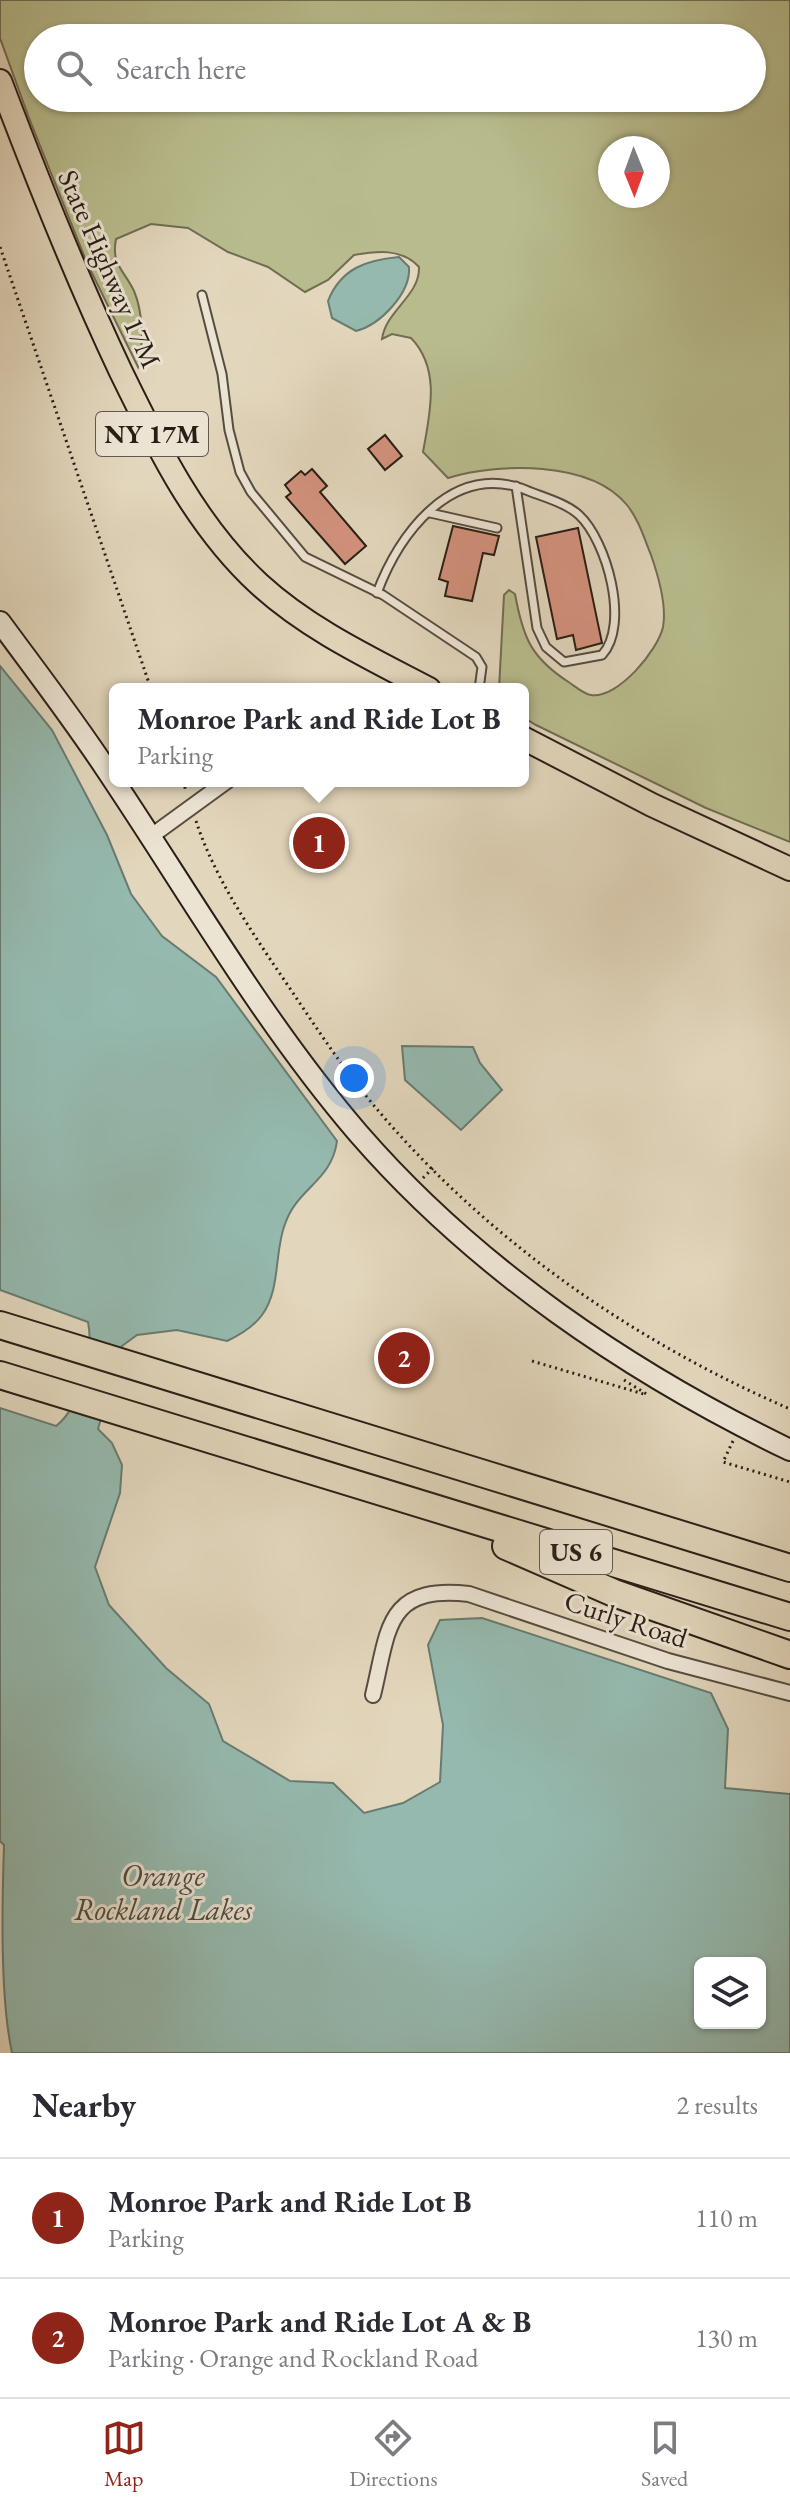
<!DOCTYPE html>
<meta charset="utf-8">
<style>
body{margin:0;font-family:"EB Garamond",serif;background:#f2f2f3;color:#2b2b33}
.controls{position:absolute;right:24px;bottom:24px;display:grid;overflow:hidden;border-radius:12px;box-shadow:0 2px 6px #0004}
.controls button{width:72px;height:72px;display:grid;place-items:center;padding:0;border:0;border-bottom:2px solid #e1e1e2;background:#fff;color:#2b2b33;font:40px sans-serif}
.compass{position:absolute;left:598px;top:136px;width:72px;height:72px;border-radius:50%;background:#fff;box-shadow:0 2px 6px #0004;rotate:179deg}
.you{position:absolute;left:354px;top:1078px;width:28px;height:28px;margin:-20px;border:6px solid #fff;border-radius:50%;background:#1a73e8;box-shadow:0 0 0 12px #1a73e833}
.badge{display:grid;place-items:center;width:52px;height:52px;border-radius:50%;background:#8f2418;color:#fff;font-size:26px;font-weight:700}
.pin{position:absolute;translate:-50% -50%;border:4px solid #fff;box-shadow:0 2px 8px #0006}
.popup{position:absolute;left:109px;top:683px;width:420px;height:104px;box-sizing:border-box;display:grid;place-content:center;border-radius:12px;background:#fff;filter:drop-shadow(0 2px 6px #0005);font-size:26px;white-space:nowrap;color:#7c7c81}
.popup b{font-size:30px;color:#2b2b33}
.popup::after{content:'';position:absolute;left:50%;top:100%;margin-left:-16px;border:16px solid transparent;border-top-color:#fff}
.list{margin:0;padding:0;list-style:none}
h2{display:flex;justify-content:space-between;align-items:center;height:104px;margin:0;padding:0 32px;font-size:34px}
h2 small{font-size:26px;font-weight:400;color:#7c7c81}
.list li{display:grid;grid-template-columns:52px 1fr auto;gap:24px;align-items:center;box-sizing:border-box;height:120px;padding:0 32px;border-top:2px solid #e1e1e2}
.list b{display:block;font-size:30px;white-space:nowrap}
.list p{margin:0;font-size:26px;white-space:nowrap;color:#7c7c81}
.list em{font-size:26px;font-style:normal;color:#7c7c81}
.icon{flex:none;width:44px;height:44px;fill:none;stroke:currentColor;stroke-width:2;stroke-linecap:round;stroke-linejoin:round}
.map{position:relative;flex:none;width:790px;height:2053px;overflow:hidden}
.search{position:absolute;background:#fff;box-shadow:0 2px 6px #0004;left:24px;right:24px;top:24px;height:88px;display:flex;align-items:center;gap:20px;box-sizing:border-box;padding:0 28px;border-radius:44px;color:#7c7c81;font-size:30px}
.sheet{height:344px;background:#fff}
nav{display:flex;justify-content:space-around;align-items:center;box-sizing:border-box;height:112px;border-top:2px solid #e1e1e2;background:#fff;font-size:22px;color:#7c7c81}
nav a{display:grid;justify-items:center;gap:4px}
nav .on{color:#8f2418}
.map>svg:first-child{display:block}
.green{fill:#b8bc8d;stroke:#706d52;stroke-width:2;fill-rule:evenodd}
.water{fill:#95b9ae;stroke:#697b71;stroke-width:2;fill-rule:evenodd}
.pier{fill:#e2d6bc}
.building{fill:#d3927d;stroke:#281e16;stroke-width:2}
.lines{fill:none;stroke-linecap:round;stroke-linejoin:round}
.lane-casing{stroke:#564c40;stroke-width:11}
.street-casing{stroke:#564c40;stroke-width:18}
.secondary-casing{stroke:#281e16;stroke-width:24}
.primary-casing{stroke:#281e16;stroke-width:26}
.highway-casing{stroke:#281e16;stroke-width:30}
.path{stroke:#281e16;stroke-width:3;stroke-dasharray:2 4;stroke-linecap:butt}
.lane{stroke:#ece4d3;stroke-width:7}
.street{stroke:#ece4d3;stroke-width:14}
.secondary{stroke:#ece4d3;stroke-width:20}
.primary{stroke:#e2d6bc;stroke-width:22}
.highway{stroke:#e2d6bc;stroke-width:26}
.labels{text-anchor:middle;dominant-baseline:central;stroke-width:6;stroke-linejoin:round;paint-order:stroke}
.shield{fill:#ece4d3;stroke:#63594f;stroke-width:2}
.shield-label{font-size:26px;font-weight:bold;fill:#281e16}
.street-label{font-size:28px;fill:#281e16;stroke:#ece4d3}
.water-label{font-size:30px;font-style:italic;fill:#494c44;stroke:#ece4d3}
</style>
<div class="map">
<svg width="790" height="2053" viewBox="0 0 790 2053">
<rect width="100%" height="100%" fill="#e2d6bc"/>
<filter id="stains"><feTurbulence type="fractalNoise" baseFrequency=".0025" numOctaves="4"/><feColorMatrix values="0 0 0 0 .2 0 0 0 0 .09 0 0 0 0 .02 0 0 0 .5 -.17"/></filter>
<radialGradient id="worn" r=".72"><stop offset=".6" stop-color="#630" stop-opacity="0"/><stop offset="1" stop-color="#630" stop-opacity=".3"/></radialGradient>
<path class="green" d="M0,0H790V842L706,808L536,725L523,717V689H499L504,595L509,590L515,594C523,638 531,658 570,683C576,687 584,694 591,695C618,699 658,650 663,627C667,605 658,575 651,555C644,538 639,520 627,505C590,460 498,463 448,478L423,452C430,413 441,369 411,338L392,334L382,339C386,310 420,296 419,267C402,248 377,251 354,255L328,280L305,292L268,267L228,252L188,228L151,224L116,239C111,265 124,270 134,291C143,312 144,345 138,367L87,263L29,118L0,38ZM38,38H752V98H38ZM658,148V196H610V148Z"/>
<g class="water">
<path d="M399,257L409,267C411,293 380,325 356,331L332,318L328,301C341,268 367,260 399,257Z"/>
<path d="M0,666L52,730L107,835L131,894L162,936L216,977L337,1141C332,1181 297,1188 285,1224C274,1252 281,1289 262,1315C254,1326 240,1335 227,1341L177,1330L137,1335L122,1346L98,1429L112,1443L122,1465L120,1493L95,1567L109,1605L166,1668L209,1704L223,1741L290,1781L333,1783L364,1813L403,1803L440,1782L443,1725L428,1645L440,1620L482,1618L711,1693L728,1729L725,1788L790,1794V2053H12C0,1997 2,1906 4,1845L0,1841V1408L56,1426C80,1408 94,1351 88,1322L0,1290ZM700,1963H760V2023H700Z"/>
<polygon points="402,1046 473,1047 480,1063 502,1090 461,1130 405,1080"/>
</g>
<polygon class="pier" points="87,1337 125,1349 104,1422 66,1411"/>
<g class="building">
<polygon points="385,435 402,456 385,470 368,449"/>
<polygon points="312,469 327,486 320,492 366,546 345,564 286,497 291,493 285,485 301,471 305,475"/>
<polygon points="453,526 499,536 494,555 483,553 472,601 445,596 448,582 439,579"/>
<polygon points="578,528 602,643 576,650 573,635 557,639 536,537"/>
</g>
<g class="lines">
<defs>
<g id="lane">
<polyline points="202,295 222,374 229,430 240,472 251,492 305,557 383,595 476,657 482,667 479,689"/>
<polyline points="430,513 497,528"/>
<path d="M377,593C399,534 450,465 521,488C539,496 565,502 579,515C607,541 630,625 602,655L564,662L546,647L537,628L516,486"/>
</g>
<g id="street">
<polyline points="150,837 227,781"/>
<path d="M373,1695C389,1629 385,1585 469,1594L668,1661L790,1693"/>
</g>
<path id="secondary" d="M0,622C36,671 73,719 106,769C188,891 262,1021 358,1133C475,1268 630,1373 790,1450"/>
<g id="primary">
<path d="M0,81C37,179 76,277 121,372C158,448 196,526 259,584C308,629 370,658 429,689"/>
<polyline points="523,738 652,805 790,869"/>
</g>
<g id="highway">
<polyline points="0,1325 790,1568"/>
<polyline points="0,1375 790,1617"/>
<polyline points="506,1546 614,1593 790,1655"/>
</g>
</defs>
<use href="#lane" class="lane-casing"/>
<use href="#street" class="street-casing"/>
<use href="#secondary" class="secondary-casing"/>
<use href="#primary" class="primary-casing"/>
<use href="#highway" class="highway-casing"/>
<g class="path">
<polyline points="0,247 151,689"/>
<polyline points="183,781 186,791"/>
<path d="M196,821C213,873 244,920 274,965C307,1013 338,1063 376,1108C487,1240 633,1341 790,1409"/>
<polyline points="423,1178 433,1168"/>
<polyline points="532,1361 647,1395"/>
<polyline points="624,1380 648,1395"/>
<polyline points="733,1441 723,1462 790,1482"/>
</g>
<use href="#lane" class="lane"/>
<use href="#street" class="street"/>
<use href="#secondary" class="secondary"/>
<use href="#primary" class="primary"/>
<use href="#highway" class="highway"/>
</g>
<g class="labels">
<g class="shield">
<rect x="96" y="412" width="112" height="44" rx="6"/>
<rect x="540" y="1530" width="72" height="44" rx="6"/>
</g>
<g class="shield-label">
<text x="152" y="434">NY 17M</text>
<text x="576" y="1552">US 6</text>
</g>
<g class="street-label">
<text transform="translate(110 269) rotate(66)">State Highway 17M</text>
<text transform="translate(626 1619) rotate(18)">Curly Road</text>
</g>
<g class="water-label">
<text x="163" y="1875">Orange<tspan x="163" dy="34">Rockland Lakes</tspan></text>
</g>
</g>
<rect width="100%" height="100%" filter="url(#stains)"/>
<rect width="100%" height="100%" fill="url(#worn)"/>
</svg>
<div class="controls">
<button><svg class="icon" aria-label="layers" viewBox="0 0 24 24"><path d="M12 4l9 5-9 5-9-5zM3 14l9 5 9-5"/></svg></button>
</div>
<svg class="compass" viewBox="-18 -18 36 36"><path d="M0-13l5 13h-10z" fill="#e53935"/><path d="M0 13l5-13h-10z" fill="#7c7c81"/></svg>
<div class="you"></div>
<div class="pin badge" style="left:319px;top:843px">1</div>
<div class="popup"><b>Monroe Park and Ride Lot B</b>Parking</div>
<div class="pin badge" style="left:404px;top:1358px">2</div>
<div class="search"><svg class="icon" aria-label="search" viewBox="0 0 24 24"><circle cx="10" cy="10" r="6"/><path d="M15 15l6 6"/></svg>Search here</div>
</div>
<section class="sheet">
<h2>Nearby<small>2 results</small></h2>
<ul class="list">
<li><span class="badge">1</span><div><b>Monroe Park and Ride Lot B</b><p>Parking</p></div><em>110 m</em></li>
<li><span class="badge">2</span><div><b>Monroe Park and Ride Lot A &amp; B</b><p>Parking · Orange and Rockland Road</p></div><em>130 m</em></li>
</ul>
</section>
<nav>
<a class="on"><svg class="icon" aria-label="map" viewBox="0 0 24 24"><path d="M3 6l6-2 6 2 6-2v14l-6 2-6-2-6 2zM9 4v14M15 6v14"/></svg>Map</a>
<a><svg class="icon" aria-label="directions" viewBox="0 0 24 24"><path d="M12 3l9 9-9 9-9-9zM9 14v-3h6M13 9l2 2-2 2"/></svg>Directions</a>
<a><svg class="icon" aria-label="saved" viewBox="0 0 24 24"><path d="M7 4h10v16l-5-4-5 4z"/></svg>Saved</a>
</nav>
